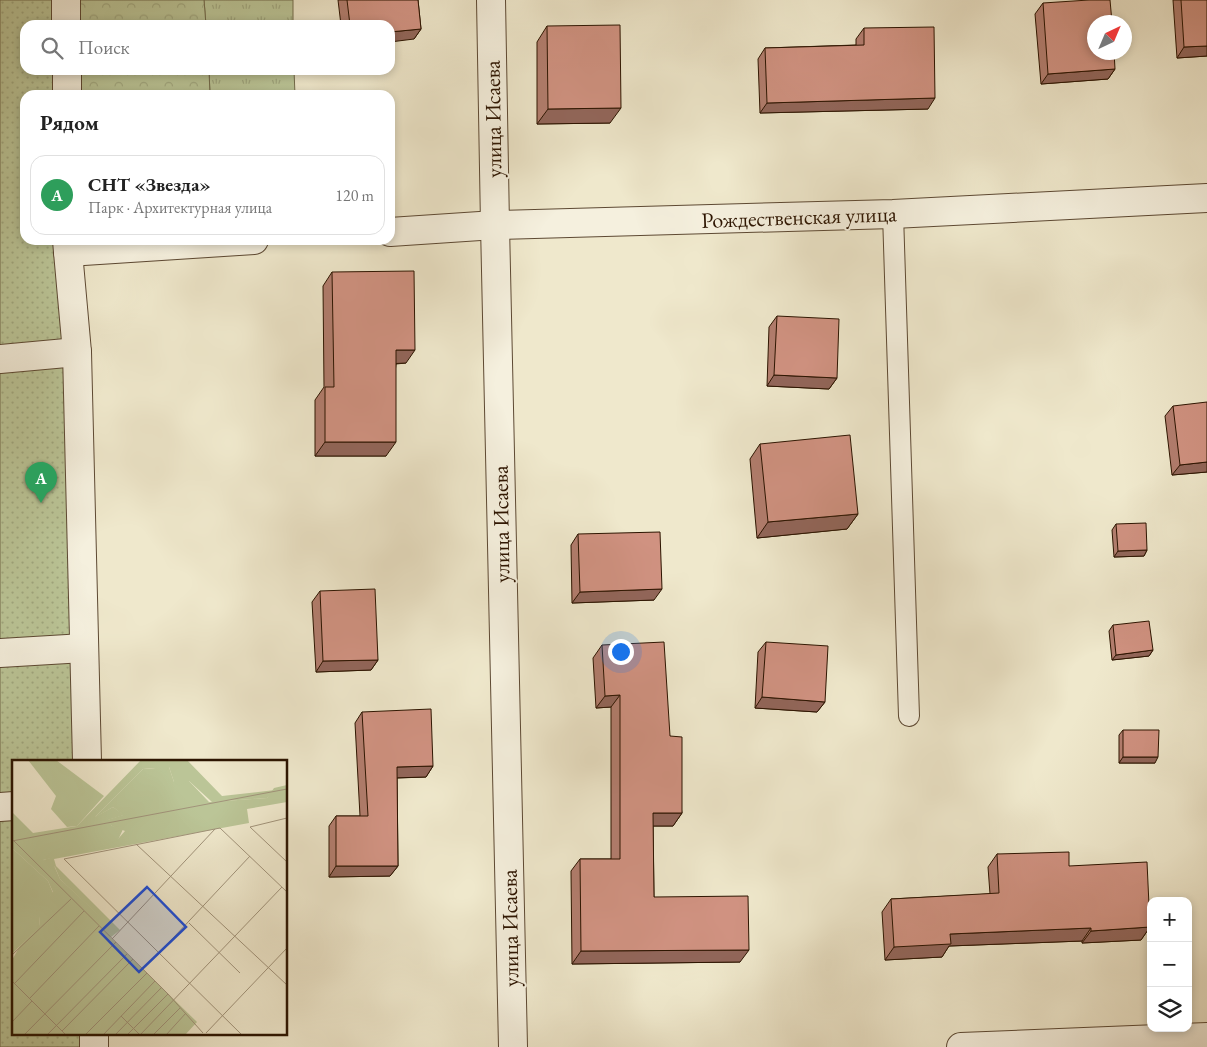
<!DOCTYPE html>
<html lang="ru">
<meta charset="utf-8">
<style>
body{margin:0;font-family:"EB Garamond",serif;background:#f6f6f6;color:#222}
.controls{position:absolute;right:15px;bottom:15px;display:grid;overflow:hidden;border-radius:10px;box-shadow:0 2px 8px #0003}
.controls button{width:45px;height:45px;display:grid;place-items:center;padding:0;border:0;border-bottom:1px solid #e0e0e0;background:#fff;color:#222;font:25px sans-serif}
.compass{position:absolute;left:1087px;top:15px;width:45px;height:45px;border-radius:50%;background:#fff;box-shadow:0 2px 8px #0003;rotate:44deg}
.you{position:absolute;left:620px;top:651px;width:18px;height:18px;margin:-12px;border:4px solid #fff;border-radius:50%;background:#1a73e8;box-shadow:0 0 0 8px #1a73e833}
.badge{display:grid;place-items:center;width:32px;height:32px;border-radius:50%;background:#db2777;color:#fff;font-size:16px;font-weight:700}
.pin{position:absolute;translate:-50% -41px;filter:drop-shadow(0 1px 2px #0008)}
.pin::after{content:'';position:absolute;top:26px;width:18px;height:15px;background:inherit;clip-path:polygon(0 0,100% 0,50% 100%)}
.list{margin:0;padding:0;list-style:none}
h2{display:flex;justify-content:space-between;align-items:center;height:65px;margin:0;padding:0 20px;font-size:21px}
h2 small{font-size:16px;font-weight:400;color:#767676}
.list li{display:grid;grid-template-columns:32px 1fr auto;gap:15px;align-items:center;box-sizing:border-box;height:80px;margin:0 10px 10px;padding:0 10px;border:1px solid #e0e0e0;border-radius:15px}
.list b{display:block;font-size:19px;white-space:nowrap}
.list p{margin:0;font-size:16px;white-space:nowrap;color:#767676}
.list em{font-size:16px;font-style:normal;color:#767676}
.icon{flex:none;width:28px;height:28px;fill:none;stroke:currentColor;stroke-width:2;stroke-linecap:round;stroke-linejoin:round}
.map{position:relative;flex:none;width:1207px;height:1047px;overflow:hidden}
.search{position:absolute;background:#fff;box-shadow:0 2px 8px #0003;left:20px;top:20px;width:375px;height:55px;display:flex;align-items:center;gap:12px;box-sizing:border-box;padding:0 18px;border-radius:15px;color:#767676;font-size:19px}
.panel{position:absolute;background:#fff;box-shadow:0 2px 8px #0003;left:20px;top:90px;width:375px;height:155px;border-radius:15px}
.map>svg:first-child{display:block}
.grass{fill:url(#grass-tufts);stroke:#746c4c}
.forest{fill:url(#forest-crowns);stroke:#746c4c}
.garden{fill:url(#garden-dots);stroke:#746c4c}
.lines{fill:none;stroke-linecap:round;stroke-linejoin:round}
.lane-casing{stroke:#5d4933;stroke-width:22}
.street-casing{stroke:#5d4933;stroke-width:30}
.lane{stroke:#f5f0de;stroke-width:20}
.street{stroke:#f5f0de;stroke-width:28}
.wall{fill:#b37e6f;stroke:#2c1400}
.shaded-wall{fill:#92665a;stroke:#2c1400}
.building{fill:#d09281;stroke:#2c1400}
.labels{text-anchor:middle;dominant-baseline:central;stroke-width:4;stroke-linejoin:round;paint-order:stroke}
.street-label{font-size:22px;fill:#2c1400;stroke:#f5f0de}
.inset-road{fill:none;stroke:#a1937a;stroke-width:1}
.view{fill:#1d4ed8;fill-opacity:0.15;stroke:#1d4ed8;stroke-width:2.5}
.inset-edge{fill:none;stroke:#2c1400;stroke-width:2.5}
</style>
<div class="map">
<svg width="1207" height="1047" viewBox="0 0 1207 1047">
<defs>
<pattern id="grass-tufts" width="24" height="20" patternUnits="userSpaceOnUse" patternTransform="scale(1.25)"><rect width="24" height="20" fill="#bbc597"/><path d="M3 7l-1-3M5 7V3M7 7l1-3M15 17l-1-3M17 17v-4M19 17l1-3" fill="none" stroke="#a1a880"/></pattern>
<pattern id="forest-crowns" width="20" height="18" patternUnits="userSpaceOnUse" patternTransform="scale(1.25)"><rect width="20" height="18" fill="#bbc597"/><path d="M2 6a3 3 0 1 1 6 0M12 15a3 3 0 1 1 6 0" fill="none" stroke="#a1a880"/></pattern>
<pattern id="garden-dots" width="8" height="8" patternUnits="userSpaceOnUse" patternTransform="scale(1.25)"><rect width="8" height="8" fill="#bbc597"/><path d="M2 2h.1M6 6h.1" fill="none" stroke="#a1a880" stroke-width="1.8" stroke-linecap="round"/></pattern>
</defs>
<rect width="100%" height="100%" fill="#efe8cc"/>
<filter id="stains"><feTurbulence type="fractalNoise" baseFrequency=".004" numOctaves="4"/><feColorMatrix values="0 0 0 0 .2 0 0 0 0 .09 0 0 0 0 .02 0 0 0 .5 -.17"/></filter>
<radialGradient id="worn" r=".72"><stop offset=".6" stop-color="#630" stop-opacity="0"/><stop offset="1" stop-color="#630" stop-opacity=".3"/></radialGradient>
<g class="grass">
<polygon points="204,0 293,0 293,25 206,25"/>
<polygon points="209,70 294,70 295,95 210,95"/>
</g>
<g class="forest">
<polygon points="66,0 204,0 206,25 67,25"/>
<polygon points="68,70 209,70 210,95 69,95"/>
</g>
<polygon class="garden" points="0,0 66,0 67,25 25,25 25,70 68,70 69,95 25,95 25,240 74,240 91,761 14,761 14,1033 99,1033 99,1047 0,1047"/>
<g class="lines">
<defs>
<polyline id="lane" points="893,214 909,716"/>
<g id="street">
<polyline points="66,0 66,25"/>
<polyline points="491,0 495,225 513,1047"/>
<polyline points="67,70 67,95"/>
<polyline points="390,232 495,225 893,214 1207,198"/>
<polyline points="67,240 68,252 77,352 87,761"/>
<polyline points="68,252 254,240"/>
<polyline points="0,359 77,352"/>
<polyline points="0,653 84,648"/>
<polyline points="0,807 14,806"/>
<polyline points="94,1033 94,1047"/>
<polyline points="961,1047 1207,1037"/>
</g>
</defs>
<use href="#lane" class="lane-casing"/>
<use href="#street" class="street-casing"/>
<use href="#lane" class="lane"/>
<use href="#street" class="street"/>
</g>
<g class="wall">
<polygon points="338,0 418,0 421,29 414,39 390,25 341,25"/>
<polygon points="1173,0 1207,0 1207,56 1177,58"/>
<polygon points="1043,3 1115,69 1108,79 1041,84 1035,14"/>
<polygon points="547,26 610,123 537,124 537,42"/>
<polygon points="864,28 928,109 760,113 758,59 765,48 856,45 856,39"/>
<polygon points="332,272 406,363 396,364 386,456 315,456 315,400 324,387 323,286"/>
<polygon points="777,316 837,378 829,389 767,386 769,327"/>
<polygon points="1173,406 1207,472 1172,475 1165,416"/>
<polygon points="760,444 858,514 847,529 757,538 750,459"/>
<polygon points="1116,524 1147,550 1144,556 1114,557 1112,530"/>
<polygon points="578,534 654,600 572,603 571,545"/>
<polygon points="320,591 378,660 371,670 316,672 312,602"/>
<polygon points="1113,625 1153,650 1149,656 1112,660 1109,631"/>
<polygon points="766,642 825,702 817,712 755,708 758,652"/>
<polygon points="602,645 670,736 682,813 673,826 653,826 654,897 740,962 572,964 571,871 580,859 611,859 611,707 596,708 593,658"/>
<polygon points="362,712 433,766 426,777 397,778 398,866 390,876 329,877 329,826 336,816 360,816 355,723"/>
<polygon points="1123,730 1155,763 1119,763 1119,735"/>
<polygon points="997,854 1069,866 1150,927 1141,940 1082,943 1082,941 949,946 942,957 885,960 882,912 891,899 990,894 988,867"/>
</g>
<g class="shaded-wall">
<polygon points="421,29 414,39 390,42 390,32"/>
<polygon points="1207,46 1207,56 1177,58 1184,47"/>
<polygon points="1115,69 1108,79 1041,84 1048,74"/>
<polygon points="935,98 928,109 760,113 767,103"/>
<polygon points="621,108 610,123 537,124 548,109"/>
<polygon points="396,350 415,350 406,363 386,364"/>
<polygon points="774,375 837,378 829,389 767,386"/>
<polygon points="325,442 396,442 386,456 315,456"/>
<polygon points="1207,462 1207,472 1172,475 1180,465"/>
<polygon points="858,514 847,529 757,538 768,522"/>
<polygon points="1147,550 1144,556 1114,557 1118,551"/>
<polygon points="662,589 654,600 572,603 580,592"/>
<polygon points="1153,650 1149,656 1112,660 1116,655"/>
<polygon points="378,660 371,670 316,672 323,661"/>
<polygon points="620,695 611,707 596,708 605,696"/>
<polygon points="762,697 825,702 817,712 755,708"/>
<polygon points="1123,757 1158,757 1155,763 1119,763"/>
<polygon points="433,766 426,777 390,778 397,767"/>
<polygon points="653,813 682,813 673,826 644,826"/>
<polygon points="336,866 398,866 390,876 329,877"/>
<polygon points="1150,927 1141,940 1082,943 1091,931"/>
<polygon points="1091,928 1082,941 949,946 942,957 885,960 894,947 950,934"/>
<polygon points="749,950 740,962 572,964 581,951"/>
</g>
<g class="building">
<polygon points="347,0 418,0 421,29 390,32 390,25 350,25"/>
<polygon points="1089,0 1110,0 1112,22 1094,22 1094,52 1114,52 1115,69 1048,74 1043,3"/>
<polygon points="1181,0 1207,0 1207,46 1184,47"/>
<polygon points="620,25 621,108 548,109 547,26"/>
<polygon points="934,27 935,98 767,103 765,48 864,45 864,28"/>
<polygon points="414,271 415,350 396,350 396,442 325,442 325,387 334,387 332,272"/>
<polygon points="777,316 839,319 837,378 774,375"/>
<polygon points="1207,402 1207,462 1180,465 1173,406"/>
<polygon points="850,435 858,514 768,522 760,444"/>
<polygon points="1146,523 1147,550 1118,551 1116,524"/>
<polygon points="660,532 662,589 580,592 578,534"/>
<polygon points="375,589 378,660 323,661 320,591"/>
<polygon points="1149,621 1153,650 1116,655 1113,625"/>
<polygon points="664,642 670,736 682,737 682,813 653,813 654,897 748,896 749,950 581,951 580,859 620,859 620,695 605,696 602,645"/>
<polygon points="766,642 828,646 825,702 762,697"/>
<polygon points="431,709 433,766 397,767 398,866 336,866 336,816 368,816 362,712"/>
<polygon points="1123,730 1159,730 1158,757 1123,757"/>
<polygon points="1069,852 1069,866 1147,862 1150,927 1091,931 1091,928 950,934 951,944 894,947 891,899 999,893 997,854"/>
</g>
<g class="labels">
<g class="street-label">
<text transform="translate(493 119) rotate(-91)">улица Исаева</text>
<text transform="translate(799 217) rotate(-2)">Рождественская улица</text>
<text transform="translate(501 524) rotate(-91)">улица Исаева</text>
<text transform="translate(510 928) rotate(-91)">улица Исаева</text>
</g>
</g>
<g transform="translate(12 760)">
<rect width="275" height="275" fill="#efe8cc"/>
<path d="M16,0H44L92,36L65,66L55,67L39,49L44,36ZM157,7L162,22L177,21L197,42L255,38L262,28L275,25V42L235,49L237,63L42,99L44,106L108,170L99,177L103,171L48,119L43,107L31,100L106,79L113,71L100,66L95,60L111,55L101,47L82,58L131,9ZM0,88L36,121L41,133L28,156L27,167L0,194Z" fill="#bbc597"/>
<path d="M129,0H175L210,36L263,30L255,38L213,41L216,50L211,52L177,21L167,26L162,22L157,7L153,13L142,8L131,9L83,57L101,47L112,55L96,60L100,66L112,67L106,80L86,88L31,100L40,101L48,119L104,171L99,177L27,167L28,156L24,152L28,143L41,132L36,121L0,88V52L21,73L65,66Z" fill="#bbc597"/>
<path d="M56,136L185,262L173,275H0V200L8,186Z" fill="#bbc597"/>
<path class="inset-road" d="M275,58L238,67L275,102M0,81L275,29M2,81L156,234L191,273M124,84L275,225M177,163L228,213M100,179L203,69M147,193L238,96M0,195L59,139M0,221L54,275M3,223L72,151M18,238L87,166M109,256L128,275L270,127M0,262L20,241M50,271L121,199M194,273L275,188M12,275L104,182M35,275L115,194M73,275L135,213M91,275L143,221M103,275L150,227M115,275L156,234M141,275L168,248M154,275L174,253M230,275L52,99L208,68L275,132"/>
<path class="view" d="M135,127L174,167L127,212L88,172Z"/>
<rect width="275" height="275" class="inset-edge"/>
</g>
<rect width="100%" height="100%" filter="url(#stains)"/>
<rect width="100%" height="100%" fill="url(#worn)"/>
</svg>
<div class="controls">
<button>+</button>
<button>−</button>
<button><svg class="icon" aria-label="layers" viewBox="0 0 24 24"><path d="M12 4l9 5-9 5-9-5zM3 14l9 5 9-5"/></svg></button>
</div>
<svg class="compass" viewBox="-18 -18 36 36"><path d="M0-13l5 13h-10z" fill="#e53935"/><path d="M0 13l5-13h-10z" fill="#767676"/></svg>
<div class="you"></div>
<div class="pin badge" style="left:41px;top:503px;background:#2e9e5b">A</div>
<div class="search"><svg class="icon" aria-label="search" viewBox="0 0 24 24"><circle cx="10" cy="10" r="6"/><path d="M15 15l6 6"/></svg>Поиск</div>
<section class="panel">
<h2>Рядом<small></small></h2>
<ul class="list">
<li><span class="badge" style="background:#2e9e5b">A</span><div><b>СНТ «Звезда»</b><p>Парк · Архитектурная улица</p></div><em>120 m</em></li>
</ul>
</section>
</div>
